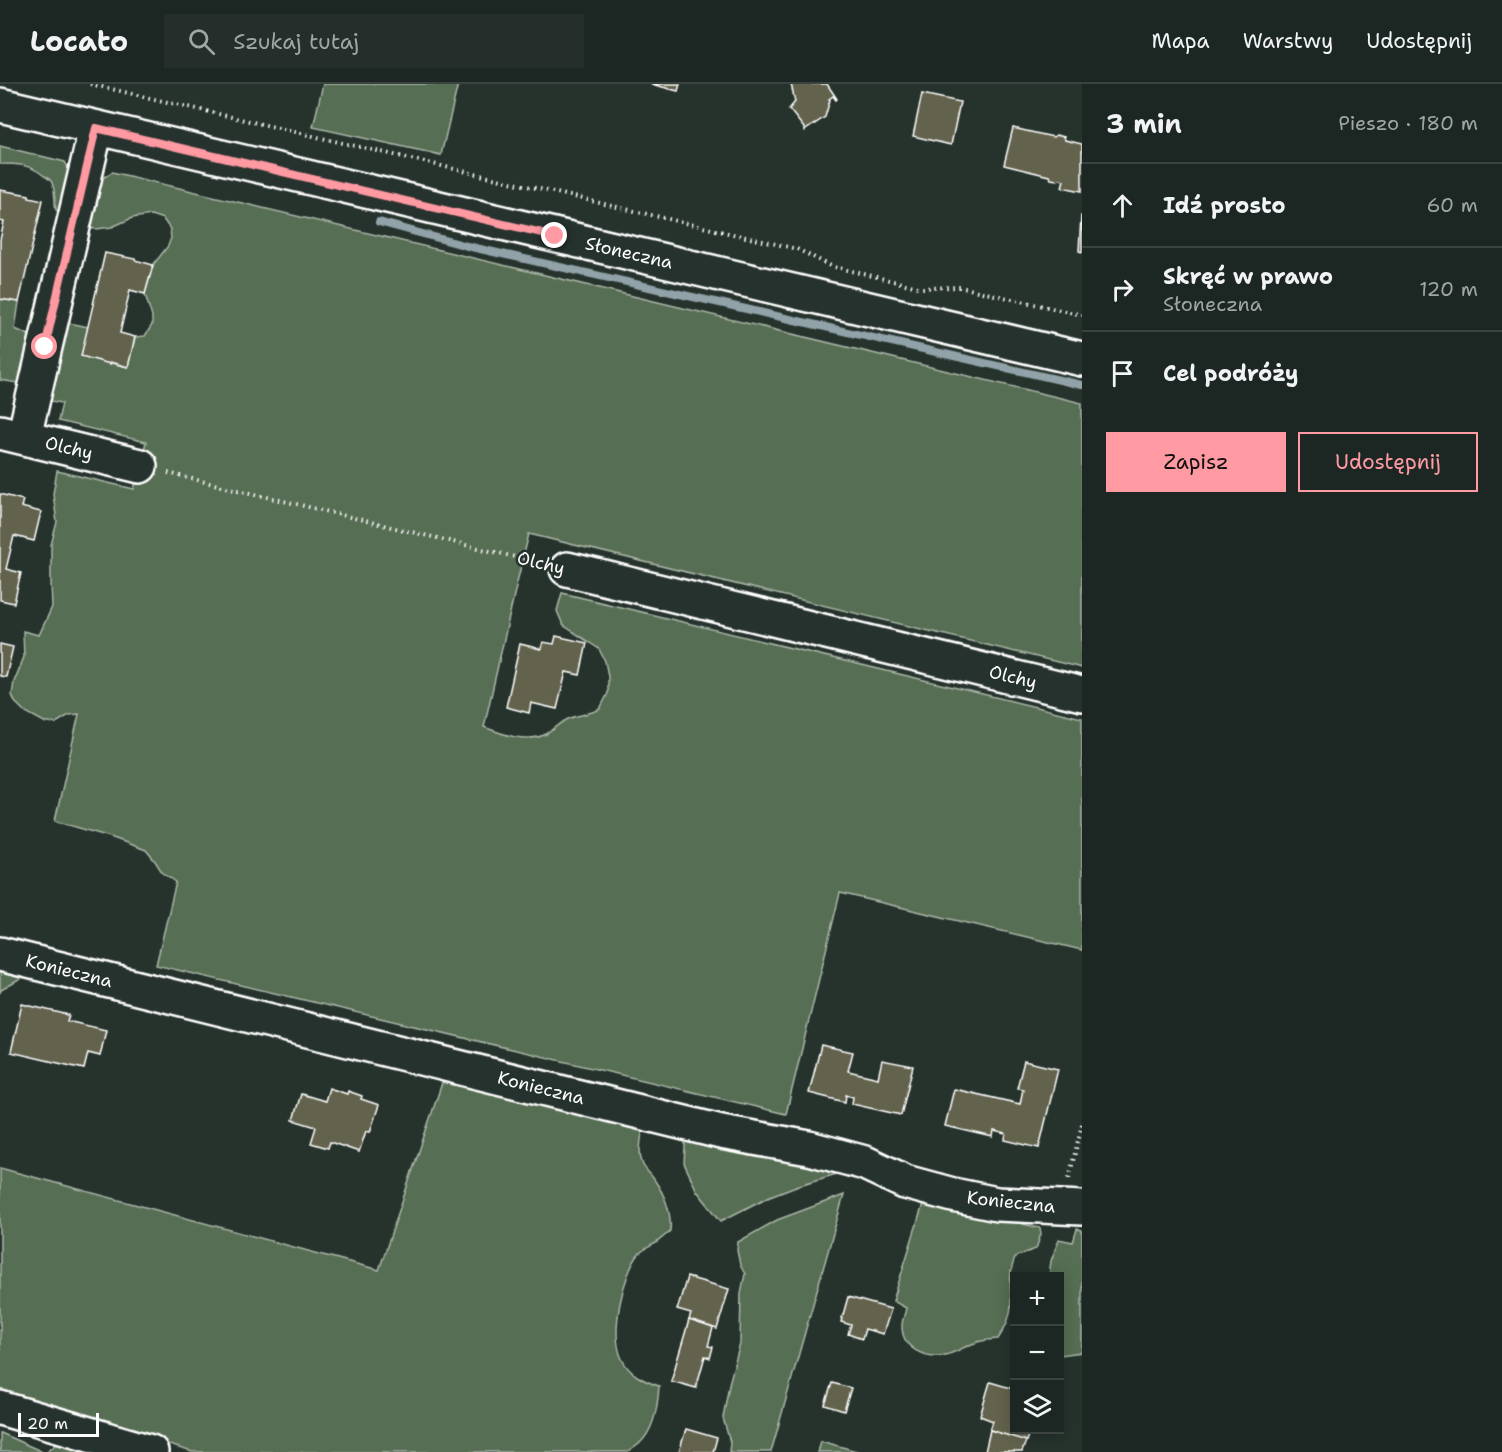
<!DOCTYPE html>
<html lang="pl">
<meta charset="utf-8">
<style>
body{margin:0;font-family:"Shantell Sans",sans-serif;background:#252e2a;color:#f1f3f6}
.controls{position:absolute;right:18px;bottom:18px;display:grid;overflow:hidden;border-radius:0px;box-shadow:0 3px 15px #0003}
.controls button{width:54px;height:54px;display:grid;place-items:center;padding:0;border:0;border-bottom:2px solid #3a4340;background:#1c2622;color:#f1f3f6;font:30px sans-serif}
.scale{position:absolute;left:18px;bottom:15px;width:81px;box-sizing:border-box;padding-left:6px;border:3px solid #fff;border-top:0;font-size:16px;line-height:21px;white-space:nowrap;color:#fff;-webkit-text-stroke:4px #26332d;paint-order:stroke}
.stop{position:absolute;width:18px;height:18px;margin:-14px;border:4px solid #ff9aa2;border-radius:50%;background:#fff}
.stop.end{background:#ff9aa2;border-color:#fff;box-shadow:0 2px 6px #0008}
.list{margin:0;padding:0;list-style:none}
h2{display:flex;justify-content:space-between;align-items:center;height:78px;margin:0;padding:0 24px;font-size:26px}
h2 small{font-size:20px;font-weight:400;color:#a0a5a5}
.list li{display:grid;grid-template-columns:39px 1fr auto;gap:18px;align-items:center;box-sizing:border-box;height:84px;padding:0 24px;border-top:2px solid #3a4340}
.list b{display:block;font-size:22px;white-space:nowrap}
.list p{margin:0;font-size:20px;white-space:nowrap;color:#a0a5a5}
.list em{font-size:20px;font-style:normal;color:#a0a5a5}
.actions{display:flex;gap:12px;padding:18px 24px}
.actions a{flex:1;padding:14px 0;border:2px solid #ff9aa2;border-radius:0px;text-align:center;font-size:21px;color:#ff9aa2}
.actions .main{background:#ff9aa2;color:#111}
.icon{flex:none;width:33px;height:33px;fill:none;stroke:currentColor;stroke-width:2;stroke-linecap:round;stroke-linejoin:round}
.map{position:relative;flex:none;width:1082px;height:1368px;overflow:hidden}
header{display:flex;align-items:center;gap:36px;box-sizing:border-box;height:84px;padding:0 30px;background:#1c2622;border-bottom:2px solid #3a4340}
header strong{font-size:28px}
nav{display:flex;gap:33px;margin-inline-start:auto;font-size:21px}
.search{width:420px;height:54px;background:#252e2a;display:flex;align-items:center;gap:15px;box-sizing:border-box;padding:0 21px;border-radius:0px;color:#a0a5a5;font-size:22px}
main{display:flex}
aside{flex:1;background:#1c2622}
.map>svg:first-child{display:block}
.green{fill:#576e53;stroke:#abb6a9;stroke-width:1.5}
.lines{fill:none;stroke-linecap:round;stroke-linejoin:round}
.stream{stroke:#92a2a9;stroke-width:8}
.building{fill:#64634e;stroke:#fff;stroke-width:1.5}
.minor-casing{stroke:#fff;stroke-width:38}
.major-casing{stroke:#fff;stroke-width:38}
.path{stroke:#fff;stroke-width:4;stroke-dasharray:1.5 4.5;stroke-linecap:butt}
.minor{stroke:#26332d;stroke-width:33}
.major{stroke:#26332d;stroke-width:33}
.route{stroke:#ff9aa2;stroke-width:8}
.labels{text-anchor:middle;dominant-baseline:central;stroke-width:5;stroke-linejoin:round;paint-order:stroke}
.street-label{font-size:18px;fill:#fff;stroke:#26332d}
</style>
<header>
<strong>Locato</strong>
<div class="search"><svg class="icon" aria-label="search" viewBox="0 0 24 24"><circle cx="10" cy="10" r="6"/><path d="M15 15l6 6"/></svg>Szukaj tutaj</div>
<nav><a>Mapa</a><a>Warstwy</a><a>Udostępnij</a></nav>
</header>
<main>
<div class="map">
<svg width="1082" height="1368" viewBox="0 0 1082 1368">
<rect width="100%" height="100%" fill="#26332d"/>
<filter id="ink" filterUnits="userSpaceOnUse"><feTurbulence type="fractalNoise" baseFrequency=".0167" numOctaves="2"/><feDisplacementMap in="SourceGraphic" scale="12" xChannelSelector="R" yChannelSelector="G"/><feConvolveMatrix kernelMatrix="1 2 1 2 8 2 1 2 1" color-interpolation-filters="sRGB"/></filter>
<g filter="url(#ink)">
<g class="green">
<polygon points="323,0 458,0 441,71 313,43"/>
<path d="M0,62L65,78L74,95L65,132L56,126C54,117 56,104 51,97C49,94 45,93 43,91C30,80 16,80 0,80Z"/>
<path d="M112,88L1082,319V584L529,450L517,498L484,643C502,650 526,659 544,651C553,647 560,639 568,635C579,631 590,630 600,625L608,609V592L605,577L599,565L563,541L557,527L562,509L1082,634V866L840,809L786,1030L156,881L176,798L162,788L155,777L146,766L110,753L55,737L79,630L69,631L56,639H46L24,627L15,618L12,611L14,598L24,573L23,547L39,551L52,523L51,499V461L57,438L53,410L57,387L134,405L146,358L58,337L62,319L46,316L64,238L88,243L110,279L128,283L135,253L145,252L152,241V233L145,210L153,181L168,162L171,154L170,145L163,135L151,131L132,134L112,143L96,145L86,144L98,97Z"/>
<polygon points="0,215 19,218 15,245 36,254 24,300 0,296"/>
<polygon points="0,885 28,891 1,906 0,909"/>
<path d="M445,990L644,1038C642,1052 637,1068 643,1081C646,1087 652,1091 655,1097C665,1111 672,1130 670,1147C666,1151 661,1155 656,1159C651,1162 645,1164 640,1169C622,1190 610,1250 622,1275C629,1290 644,1297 659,1302C658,1321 655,1345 640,1359C637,1362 632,1365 628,1368H192L0,1309V1084L379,1186Z"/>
<polygon points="686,1048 850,1086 796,1102 770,1112 721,1137 697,1107 684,1079"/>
<polygon points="844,1111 771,1368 729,1368 730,1358 723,1334 729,1300 740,1260 741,1209 745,1190 740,1181 737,1166 738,1158 777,1136"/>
<path d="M924,1117L1040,1144L1041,1150L1036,1165L1016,1172C1008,1188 1011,1202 1011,1219C1011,1233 1005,1244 998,1255C990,1256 982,1256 975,1259C965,1262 956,1269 945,1271C925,1275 902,1265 902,1242C902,1236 905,1230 906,1224L893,1217Z"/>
<polygon points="1077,1145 1082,1146 1082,1268 1060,1271 1060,1192 1049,1192 1051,1177 1059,1155 1073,1158"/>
<polygon points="0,1349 43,1368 0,1368"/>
<polygon points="68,1350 127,1368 46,1368"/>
<polygon points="821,1357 860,1368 818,1368"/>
</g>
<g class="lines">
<polyline class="stream" points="379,138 467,162 1082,301"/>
</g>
<g class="building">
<polygon points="651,0 680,0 678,7"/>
<polygon points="791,0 827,0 837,15 836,16 833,12 829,15 830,16 825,33 804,47 804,44 789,25 795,18"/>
<polygon points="922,10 960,18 951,61 913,52"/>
<polygon points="1013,44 1053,53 1056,51 1064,53 1065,56 1082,60 1082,107 1062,103 1064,96 1060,95 1057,96 1051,95 1049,92 1004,81"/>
<polygon points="0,106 29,111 29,113 43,116 19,218 0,215 0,156 4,138 0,137"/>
<polygon points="1081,132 1082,132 1082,168 1079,167"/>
<polygon points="105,169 135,175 135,176 153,181 145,210 130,206 120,249 135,253 128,283 110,278 110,280 81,272"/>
<polygon points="0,410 23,416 21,423 41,428 34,457 14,452 6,485 21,489 14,519 0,516"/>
<polygon points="556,552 587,559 580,591 566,588 557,625 531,619 529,629 506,623 520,560 541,565 543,558 554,560"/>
<polygon points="0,560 13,563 6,593 0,592"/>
<polygon points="22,920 69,931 67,937 106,946 100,972 88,969 84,985 11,968"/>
<polygon points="821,961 853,968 848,987 878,994 882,976 913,982 901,1031 852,1020 853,1013 846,1011 845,1018 809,1009"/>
<polygon points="1024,977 1058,985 1039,1064 1005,1056 1006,1050 994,1047 993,1053 945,1042 954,1005 1020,1020 1023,1005 1017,1004"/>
<polygon points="329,1004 347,1010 348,1007 362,1012 361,1015 379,1021 370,1048 366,1047 359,1068 330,1058 328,1064 311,1059 316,1043 293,1036 301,1010 325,1017"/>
<polygon points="687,1193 729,1205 717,1245 689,1236 691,1230 677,1226"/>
<polygon points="848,1213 891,1225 883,1250 865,1245 862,1255 848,1250 851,1241 841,1238"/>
<polygon points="689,1236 713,1244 708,1262 713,1263 710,1274 705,1272 696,1304 671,1297"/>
<polygon points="990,1298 1014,1305 1014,1346 1030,1346 1026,1357 990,1346 993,1337 980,1332"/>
<polygon points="832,1299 851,1304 844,1327 825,1321"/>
<polygon points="686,1345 717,1354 713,1368 679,1368"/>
<polygon points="990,1346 1026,1357 1022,1368 985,1368"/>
</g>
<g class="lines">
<defs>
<g id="minor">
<polyline points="0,348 140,382"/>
<polyline points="24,353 96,44"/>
<polyline points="567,485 1082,610"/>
<polyline points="0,870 721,1048 809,1064 865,1079 905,1098 953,1111 997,1120 1082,1124"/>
<polyline points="0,1324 151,1368"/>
</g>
<polyline id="major" points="0,21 1082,275"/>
</defs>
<use href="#minor" class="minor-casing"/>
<use href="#major" class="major-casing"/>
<g class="path">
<polyline points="90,0 797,165 831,182 922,204 960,203 1082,231"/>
<polyline points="168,389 540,479"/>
<polyline points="1069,1094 1082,1040"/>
</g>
<use href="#minor" class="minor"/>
<use href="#major" class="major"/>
</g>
</g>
<g class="lines" filter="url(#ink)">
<polyline class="route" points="45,263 96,44 555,152"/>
</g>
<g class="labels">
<g class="street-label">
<text transform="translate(629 169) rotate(13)">Słoneczna</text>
<text transform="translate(69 364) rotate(14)">Olchy</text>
<text transform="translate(541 479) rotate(14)">Olchy</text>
<text transform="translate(1013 593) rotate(14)">Olchy</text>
<text transform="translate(69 887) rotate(14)">Konieczna</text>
<text transform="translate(541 1004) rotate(14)">Konieczna</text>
<text transform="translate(1011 1118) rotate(6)">Konieczna</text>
</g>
</g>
</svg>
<div class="controls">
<button>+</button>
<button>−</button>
<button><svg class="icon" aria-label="layers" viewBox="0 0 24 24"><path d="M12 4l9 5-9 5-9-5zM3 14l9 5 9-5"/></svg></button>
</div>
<div class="scale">20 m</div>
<div class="stop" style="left:45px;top:263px"></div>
<div class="stop end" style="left:555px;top:152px"></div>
</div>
<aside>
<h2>3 min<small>Pieszo · 180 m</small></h2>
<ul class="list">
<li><svg class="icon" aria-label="ahead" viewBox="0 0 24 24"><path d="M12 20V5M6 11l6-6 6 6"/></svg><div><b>Idź prosto</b></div><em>60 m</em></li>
<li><svg class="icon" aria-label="right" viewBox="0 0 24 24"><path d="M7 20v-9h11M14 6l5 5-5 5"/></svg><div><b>Skręć w prawo</b><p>Słoneczna</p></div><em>120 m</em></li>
<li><svg class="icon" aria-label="arrive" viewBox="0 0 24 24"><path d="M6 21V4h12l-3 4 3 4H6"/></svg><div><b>Cel podróży</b></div></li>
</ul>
<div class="actions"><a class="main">Zapisz</a><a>Udostępnij</a></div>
</aside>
</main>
